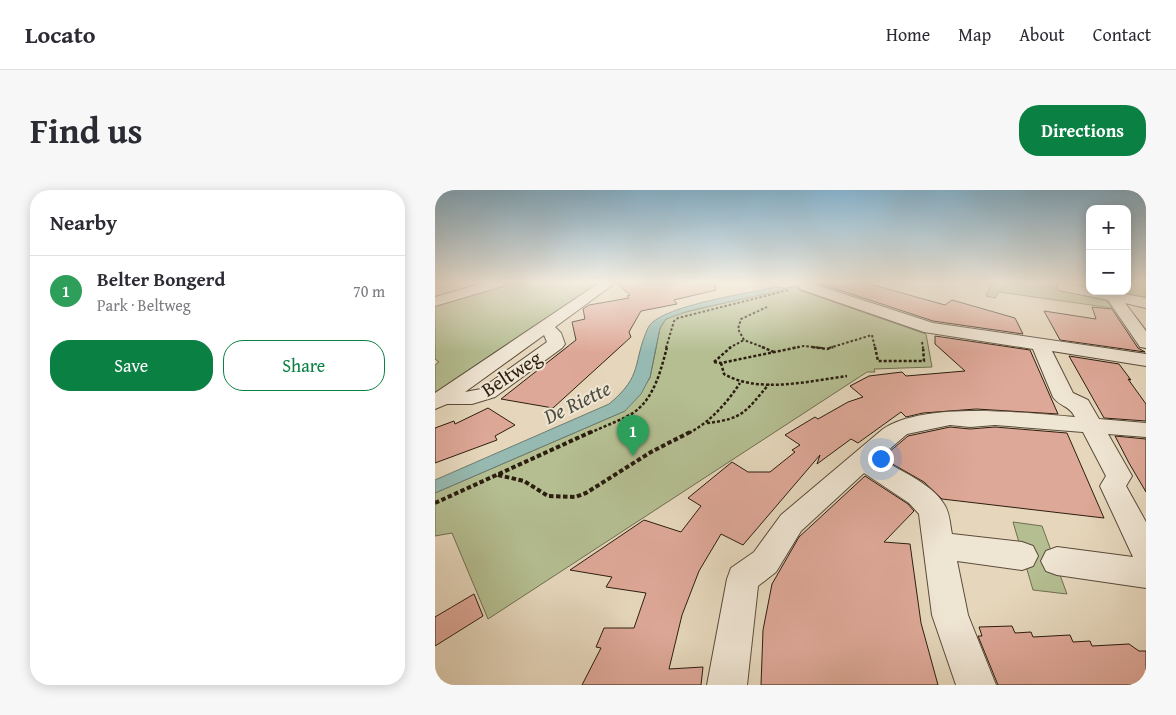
<!DOCTYPE html>
<meta charset="utf-8">
<style>
body{margin:0;font-family:"Gentium Book Plus",serif;background:#f7f7f7;color:#2b2b33}
.controls{position:absolute;right:15px;top:15px;display:grid;overflow:hidden;border-radius:10px;box-shadow:0 2px 12px #0003}
.controls button{width:45px;height:45px;display:grid;place-items:center;padding:0;border:0;border-bottom:1px solid #e1e1e2;background:#fff;color:#2b2b33;font:25px sans-serif}
.you{position:absolute;left:445px;top:268px;width:18px;height:18px;margin:-12px;border:4px solid #fff;border-radius:50%;background:#1a73e8;box-shadow:0 0 0 8px #1a73e833}
.badge{display:grid;place-items:center;width:32px;height:32px;border-radius:50%;background:#0b8043;color:#fff;font-size:16px;font-weight:700}
.pin{position:absolute;translate:-50% -41px;filter:drop-shadow(0 1px 2px #0008)}
.pin::after{content:'';position:absolute;top:26px;width:18px;height:15px;background:inherit;clip-path:polygon(0 0,100% 0,50% 100%)}
.list{margin:0;padding:0;list-style:none}
h2{display:flex;justify-content:space-between;align-items:center;height:65px;margin:0;padding:0 20px;font-size:21px}
h2 small{font-size:16px;font-weight:400;color:#7c7c81}
.list li{display:grid;grid-template-columns:32px 1fr auto;gap:15px;align-items:center;box-sizing:border-box;height:70px;padding:0 20px;border-top:1px solid #e1e1e2}
.list b{display:block;font-size:19px;white-space:nowrap}
.list p{margin:0;font-size:16px;white-space:nowrap;color:#7c7c81}
.list em{font-size:16px;font-style:normal;color:#7c7c81}
.actions{display:flex;gap:10px;padding:15px 20px}
.actions a{flex:1;padding:11px 0;border:1px solid #0b8043;border-radius:20px;text-align:center;font-size:18px;color:#0b8043}
.actions .main{background:#0b8043;color:#fff}
.map{position:relative;flex:none;width:711px;height:495px;overflow:hidden;border-radius:20px}
header{display:flex;align-items:center;gap:30px;box-sizing:border-box;height:70px;padding:0 25px;background:#fff;border-bottom:1px solid #e1e1e2}
header strong{font-size:24px}
nav{display:flex;gap:28px;margin-inline-start:auto;font-size:18px}
.intro{display:flex;align-items:center;justify-content:space-between;box-sizing:border-box;height:120px;padding:0 30px}
h1{margin:0;font-size:35px}
.button{padding:12px 22px;border-radius:20px;background:#0b8043;color:#fff;font-size:18px;font-weight:700}
main{display:flex;gap:30px;padding:0 30px}
aside{flex:1;background:#fff;border-radius:20px;box-shadow:0 2px 12px #0003}
.map>svg:first-child{display:block}
.green{fill:#b4be91;stroke:#706e50}
.water{fill:#96bab1;stroke:#6c7c70}
.building{fill:#dea898;stroke:#2c1e0f}
.lines{fill:none;stroke-linecap:round;stroke-linejoin:round}
.minor-casing{stroke:#5a4c3a;stroke-width:2}
.path-far2{stroke:#2c1e0f;stroke-width:2;stroke-dasharray:2.5 2;stroke-linecap:butt}
.path-far1{stroke:#2c1e0f;stroke-width:2.5;stroke-dasharray:3 2;stroke-linecap:butt}
.path{stroke:#2c1e0f;stroke-width:4;stroke-dasharray:4.5 2.5;stroke-linecap:butt}
.minor{fill:#efe5d3;fill-rule:evenodd}
.labels{text-anchor:middle;dominant-baseline:central;stroke-width:4;stroke-linejoin:round;paint-order:stroke}
.street-label{font-size:20px;fill:#2c1e0f;stroke:#efe5d3}
.water-label{font-size:21px;font-style:italic;fill:#4c4d40;stroke:#efe5d3}
</style>
<header>
<strong>Locato</strong>
<nav><a>Home</a><a>Map</a><a>About</a><a>Contact</a></nav>
</header>
<div class="intro"><h1>Find us</h1><a class="button">Directions</a></div>
<main>
<aside>
<h2>Nearby<small></small></h2>
<ul class="list">
<li><span class="badge" style="background:#2e9e5b">1</span><div><b>Belter Bongerd</b><p>Park · Beltweg</p></div><em>70 m</em></li>
</ul>
<div class="actions"><a class="main">Save</a><a>Share</a></div>
</aside>
<div class="map">
<svg width="711" height="495" viewBox="0 0 711 495">
<rect width="100%" height="100%" fill="#e6d7bc"/>
<filter id="stains"><feTurbulence type="fractalNoise" baseFrequency=".004" numOctaves="4"/><feColorMatrix values="0 0 0 0 .2 0 0 0 0 .09 0 0 0 0 .02 0 0 0 .5 -.17"/></filter>
<radialGradient id="worn" r=".72"><stop offset=".6" stop-color="#630" stop-opacity="0"/><stop offset="1" stop-color="#630" stop-opacity=".3"/></radialGradient>
<g class="green">
<polygon points="71,93 166,93 0,208 0,175 4,172 0,169 0,115"/>
<path d="M557,93H625L624,97C640,101 669,102 677,118L564,102L560,108L551,106Z"/>
<polygon points="692,93 711,93 711,110 691,106 689,101 692,101"/>
<polygon points="360,96 367,101 491,144 497,177 439,179 440,182 432,182 53,429 17,343 0,346 0,303 190,221 215,188 225,138 231,129 239,125"/>
<polygon points="578,332 607,336 632,404 598,400"/>
</g>
<path class="water" d="M341,97L348,98V100L253,121L231,129L225,138L215,187L206,204L190,221L0,303V290L174,214C209,185 197,173 213,138C223,116 315,103 341,97Z"/>
<g class="building">
<polygon points="182,93 280,93 281,100 239,110 242,114 206,121 194,142 196,147 118,218 66,209 141,150 137,132 150,129 148,119 154,115 194,108 192,106 195,105"/>
<polygon points="383,93 431,93 510,115 517,110 580,128 588,144 498,131"/>
<polygon points="657,117 677,119 703,158 710,162 625,150 609,121 661,129"/>
<polygon points="500,146 595,160 623,224 541,219 488,223 471,227 466,222 423,253 416,249 382,274 385,265 308,355 286,344 264,381 247,425 234,479 268,477 266,495 147,495 166,458 161,457 169,438 199,438 211,403 171,397 177,387 135,380 209,330 246,342 266,316 253,308 297,272 313,282 335,282 360,262 357,260 365,255 350,245 380,227 383,229 413,212 428,207 415,196 434,186 467,182 471,186 530,181 500,154"/>
<polygon points="634,166 684,174 696,190 693,189 711,214 711,231 669,228"/>
<polygon points="53,218 80,235 60,246 62,250 0,273 0,238 19,231 20,234"/>
<polygon points="515,237 535,239 560,237 632,243 669,328 507,309 489,292 447,268 473,246"/>
<polygon points="680,246 711,249 711,302 694,273"/>
<polygon points="430,286 473,314 479,321 449,352 475,354 486,433 503,495 326,495 328,440 337,394 364,347"/>
<polygon points="39,404 48,426 0,456 0,427"/>
<polygon points="577,436 580,443 596,442 598,447 635,445 638,452 655,451 657,456 694,454 704,461 711,461 711,495 563,495 543,446 547,446 544,437"/>
</g>
<g class="lines">
<defs>
<g id="minor">
<polygon points="48,93 70,93 68,96 0,116 0,107"/>
<path d="M164,93H180L120,137L126,143L130,154L127,158L60,207L37,214H12L0,219V203ZM109,145L112,152L46,199L30,202Z"/>
<path d="M365,93H375L498,133L711,164V176L617,161L638,203L653,210L664,229L711,233V247L673,244L697,286L691,296L711,332V398L622,385L611,381L606,371L611,361L622,357L698,367L665,296L671,286L648,242L560,235L535,237L515,235L472,244L444,268C465,281 496,293 509,314C515,323 515,335 517,344L587,352L598,356L603,366L598,376L587,380L522,371L533,425L561,495H521L497,425L484,324L474,313L429,283L366,341L341,382L323,396L312,495H272L292,389L296,378L319,362L346,325L448,239C490,211 590,223 640,227C634,215 625,217 618,207L598,159L489,142L365,99L363,96Z"/>
<polygon points="630,93 655,98 655,101 673,101 711,108 711,118 690,113 711,141 711,158 705,157 673,110 624,100 622,97 624,94"/>
</g>
</defs>
<use href="#minor" class="minor-casing"/>
<g class="path-far2">
<polyline points="487,152 488,158"/>
<polyline points="231,158 239,131 243,128 354,100"/>
<polyline points="294,158 309,150"/>
<polyline points="330,158 309,150 303,139 306,129 332,117"/>
<polyline points="358,158 369,156 387,158"/>
<polyline points="394,158 437,145 440,158"/>
</g>
<g class="path-far1">
<polyline points="327,157 339,162"/>
<polyline points="377,157 392,159 398,157"/>
<polyline points="440,157 443,171 489,171 488,157"/>
<polyline points="279,172 286,173 364,157"/>
<polyline points="279,172 296,157"/>
<path d="M286,173L289,184C324,204 374,191 412,186"/>
<path d="M272,233C309,229 311,221 334,194"/>
<path d="M155,243C169,236 185,231 198,223C219,209 226,180 232,157"/>
<path d="M254,243C275,232 292,213 305,193"/>
</g>
<g class="path">
<polyline points="63,285 89,291 113,306 140,307 151,303 216,262 257,241"/>
<polyline points="0,313 158,241"/>
</g>
<use href="#minor" class="minor"/>
</g>
<linearGradient id="sky" x2="0" y2="1"><stop stop-color="#87b6d2"/><stop offset="0.57" stop-color="#f4ede1"/><stop offset="1" stop-color="#f4ede1" stop-opacity="0"/></linearGradient>
<rect width="711" height="162" fill="url(#sky)"/>
<g class="labels">
<g class="street-label">
<text transform="translate(76 183) rotate(-33)">Beltweg</text>
</g>
<g class="water-label">
<text transform="translate(142 212) rotate(-26)">De Riette</text>
</g>
</g>
<rect width="100%" height="100%" filter="url(#stains)"/>
<rect width="100%" height="100%" fill="url(#worn)"/>
</svg>
<div class="controls">
<button>+</button>
<button>−</button>
</div>
<div class="you"></div>
<div class="pin badge" style="left:198px;top:266px;background:#2e9e5b">1</div>
</div>
</main>
